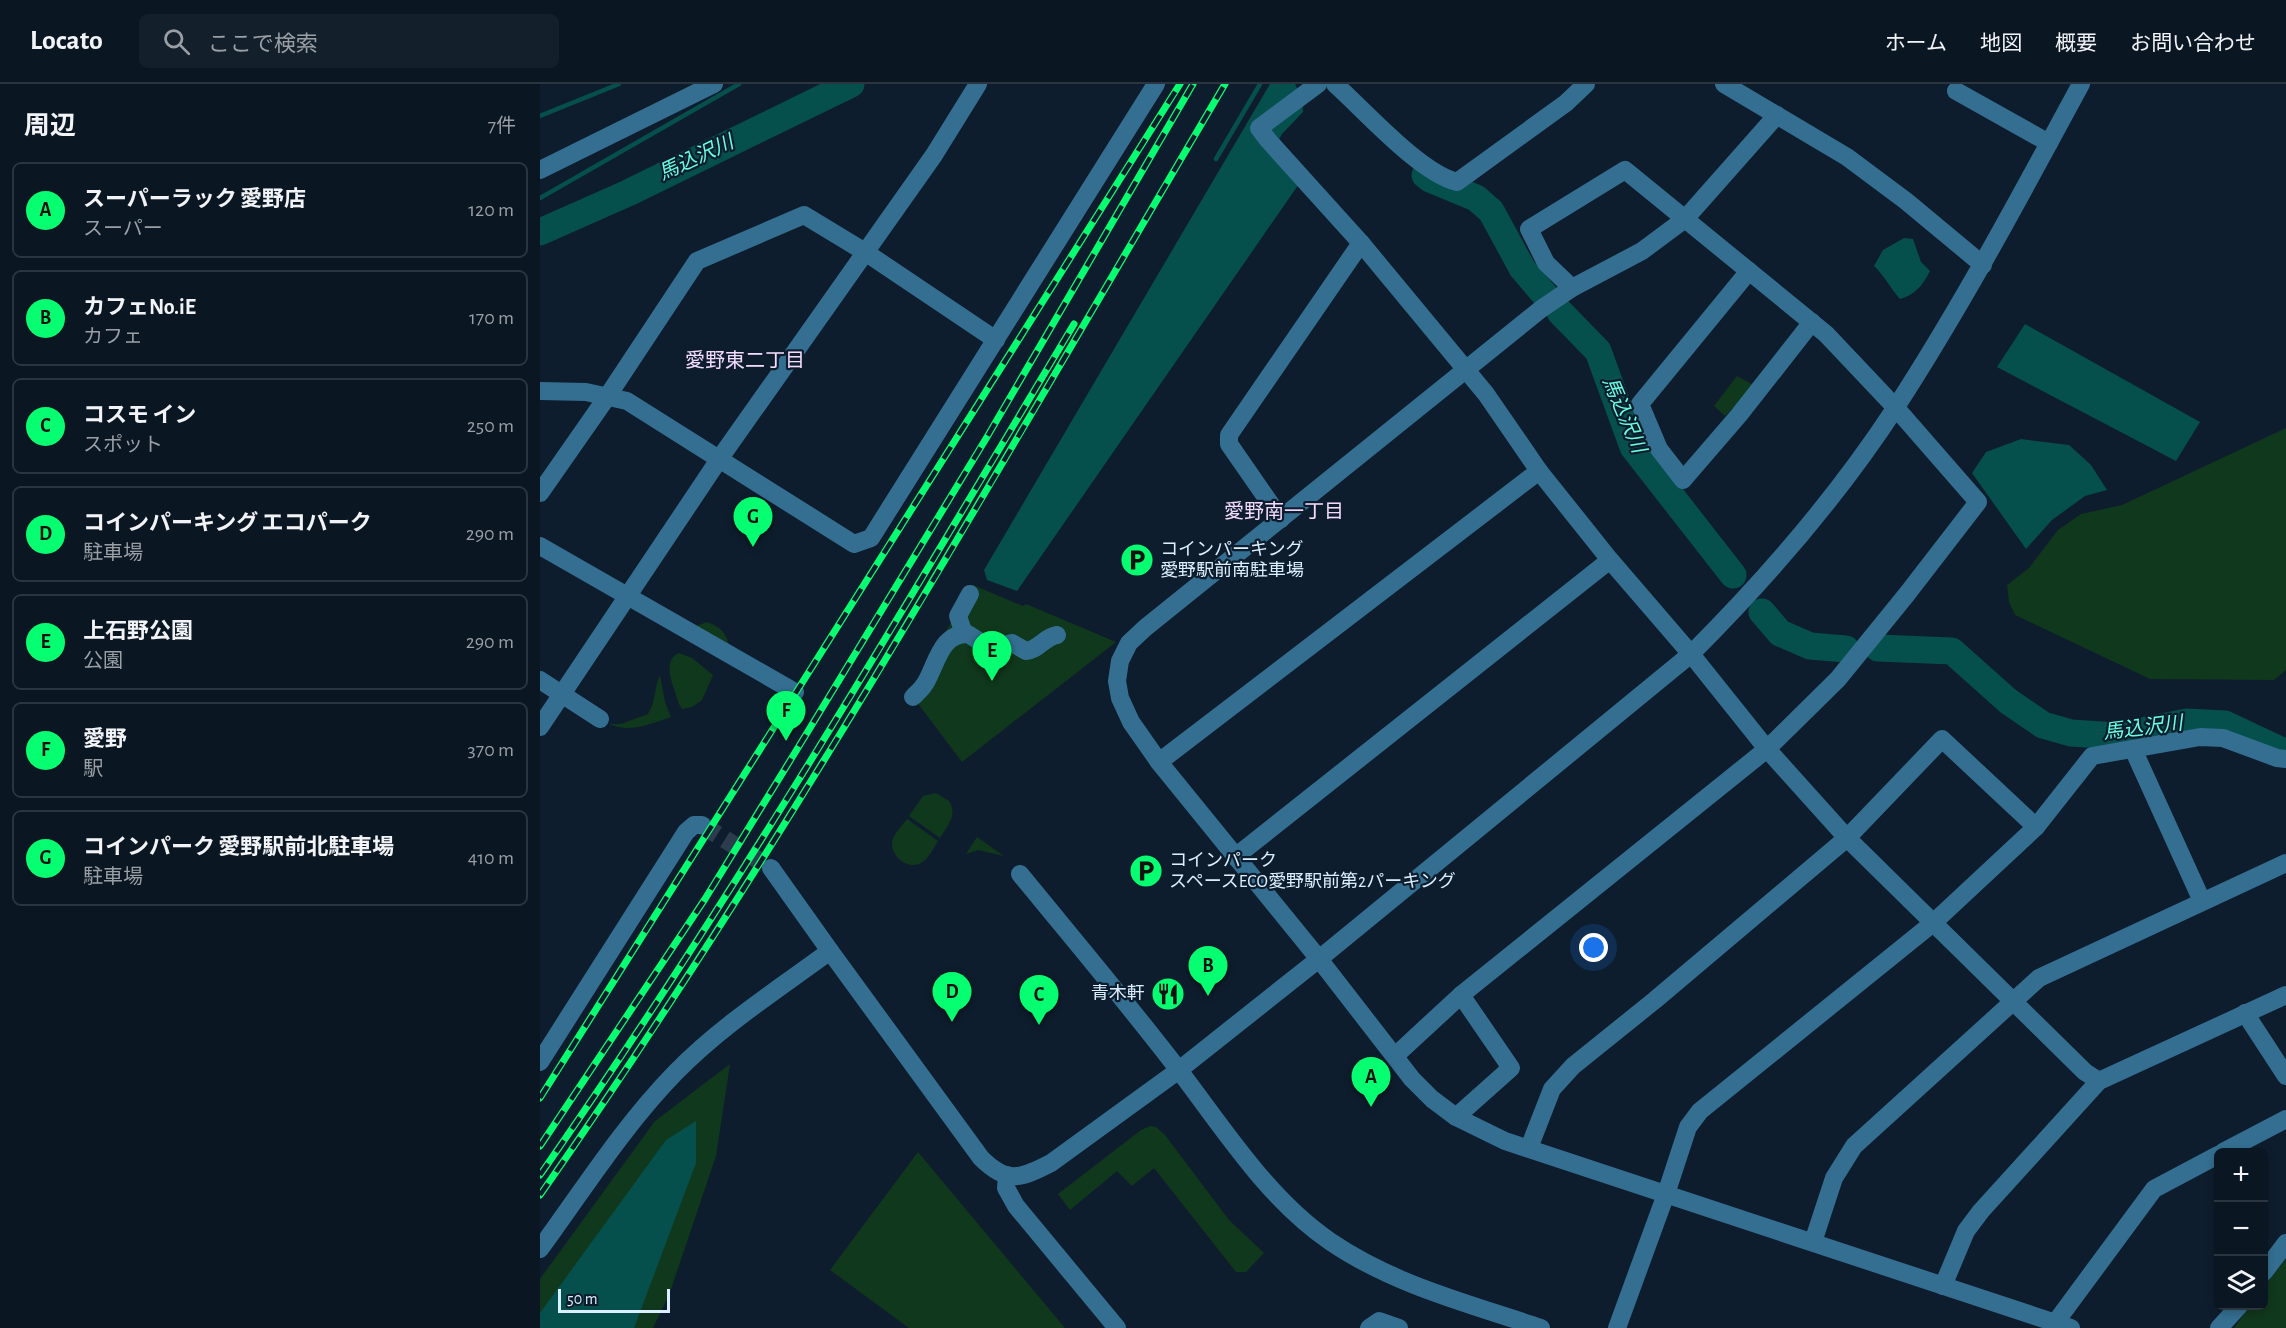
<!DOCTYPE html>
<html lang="ja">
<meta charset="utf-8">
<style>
body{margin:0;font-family:"Alegreya Sans","Noto Sans JP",sans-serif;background:#131f2a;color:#f1f3f6}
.controls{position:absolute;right:18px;bottom:18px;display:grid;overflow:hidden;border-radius:9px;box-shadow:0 3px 9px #0003}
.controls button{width:54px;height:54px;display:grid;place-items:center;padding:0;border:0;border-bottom:2px solid #2a3540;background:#0a1622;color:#f1f3f6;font:30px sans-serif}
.scale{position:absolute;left:18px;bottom:15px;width:112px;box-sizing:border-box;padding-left:6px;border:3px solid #daefff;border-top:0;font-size:16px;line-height:21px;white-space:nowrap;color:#daefff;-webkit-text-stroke:4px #0e1d2d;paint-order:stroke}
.you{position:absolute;left:1054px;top:864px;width:21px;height:21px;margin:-15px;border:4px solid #fff;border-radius:50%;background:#1a73e8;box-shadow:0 0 0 9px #1a73e833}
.badge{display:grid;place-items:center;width:39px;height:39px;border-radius:50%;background:#06ff71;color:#111;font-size:20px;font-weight:700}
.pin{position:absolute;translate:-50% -50px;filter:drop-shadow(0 2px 3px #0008)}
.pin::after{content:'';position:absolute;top:32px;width:21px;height:18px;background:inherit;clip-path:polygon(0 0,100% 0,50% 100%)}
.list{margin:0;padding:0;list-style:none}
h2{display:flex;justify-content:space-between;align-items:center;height:78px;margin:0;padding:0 24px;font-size:26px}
h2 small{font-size:20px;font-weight:400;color:#999fa5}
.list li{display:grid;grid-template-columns:39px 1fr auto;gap:18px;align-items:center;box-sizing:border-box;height:96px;margin:0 12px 12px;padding:0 12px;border:2px solid #2a3540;border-radius:9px}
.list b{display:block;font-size:22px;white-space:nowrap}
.list p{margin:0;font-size:20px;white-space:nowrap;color:#999fa5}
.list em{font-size:20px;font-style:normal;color:#999fa5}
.icon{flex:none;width:33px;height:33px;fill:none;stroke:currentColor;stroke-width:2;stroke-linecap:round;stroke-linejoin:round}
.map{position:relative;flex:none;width:1746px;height:1244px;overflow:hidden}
header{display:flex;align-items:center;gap:36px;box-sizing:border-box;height:84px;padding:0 30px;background:#0a1622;border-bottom:2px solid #2a3540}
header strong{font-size:28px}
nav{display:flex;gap:33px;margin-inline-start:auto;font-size:21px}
.search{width:420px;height:54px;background:#131f2a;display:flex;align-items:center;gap:15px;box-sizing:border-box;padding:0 21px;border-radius:9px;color:#999fa5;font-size:22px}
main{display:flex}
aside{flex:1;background:#0a1622}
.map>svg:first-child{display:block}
.green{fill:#10381c}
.water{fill:#054f4d}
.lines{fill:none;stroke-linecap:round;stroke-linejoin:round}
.stream{stroke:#054f4d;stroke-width:4.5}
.river{stroke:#054f4d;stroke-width:27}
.minor-tunnel{stroke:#2d3c4c;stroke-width:18;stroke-dasharray:18 9;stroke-linecap:butt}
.minor{stroke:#346f91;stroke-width:18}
.rail-casing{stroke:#06ff71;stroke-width:7}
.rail{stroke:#0e1d2d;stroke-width:4.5;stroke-dasharray:14;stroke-linecap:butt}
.labels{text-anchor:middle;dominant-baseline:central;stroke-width:4.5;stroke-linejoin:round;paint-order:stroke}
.poi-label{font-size:18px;fill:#daefff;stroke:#0e1d2d;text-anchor:start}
.water-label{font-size:20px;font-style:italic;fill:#68ffe0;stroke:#0e1d2d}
.neighbourhood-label{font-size:20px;fill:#f4dcff;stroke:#0e1d2d}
</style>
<header>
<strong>Locato</strong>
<div class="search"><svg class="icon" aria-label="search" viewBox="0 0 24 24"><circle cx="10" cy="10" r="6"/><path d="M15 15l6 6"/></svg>ここで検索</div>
<nav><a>ホーム</a><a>地図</a><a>概要</a><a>お問い合わせ</a></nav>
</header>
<main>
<aside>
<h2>周辺<small>7件</small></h2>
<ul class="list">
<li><span class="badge">A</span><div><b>スーパーラック 愛野店</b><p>スーパー</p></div><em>120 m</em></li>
<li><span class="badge">B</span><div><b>カフェNo.iE</b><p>カフェ</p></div><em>170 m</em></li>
<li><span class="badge">C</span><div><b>コスモ イン</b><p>スポット</p></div><em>250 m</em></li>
<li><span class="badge">D</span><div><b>コインパーキング エコパーク</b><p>駐車場</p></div><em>290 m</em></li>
<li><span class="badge">E</span><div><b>上石野公園</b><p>公園</p></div><em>290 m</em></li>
<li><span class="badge">F</span><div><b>愛野</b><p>駅</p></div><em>370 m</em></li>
<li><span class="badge">G</span><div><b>コインパーク 愛野駅前北駐車場</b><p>駐車場</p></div><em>410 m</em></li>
</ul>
</aside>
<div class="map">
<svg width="1746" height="1244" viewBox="0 0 1746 1244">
<rect width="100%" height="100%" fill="#0e1d2d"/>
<g class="green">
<polygon points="1197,292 1215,302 1185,332 1174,322"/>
<polygon points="1746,344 1746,586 1734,596 1610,595 1475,531 1469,518 1467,501 1489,484 1518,446 1541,430 1582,421"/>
<polygon points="433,501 483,522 486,520 576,558 422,678 370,609"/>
<path d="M167,538C184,544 189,553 190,571L148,545Z"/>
<path d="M139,569L152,574L173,591L162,616L152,623L142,625L139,620C135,605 120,577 139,569Z"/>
<path d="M120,591L125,618L131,633C113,639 89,650 70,640H81L108,630C116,617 114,604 120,591Z"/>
<path d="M396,709L409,717C418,731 408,741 400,754L369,732L383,712Z"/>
<path d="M367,735L398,757C394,763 390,772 384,777C372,788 352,775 352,760C352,751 362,742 367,735Z"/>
<polygon points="437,753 464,772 438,766 426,770"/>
<polygon points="190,980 176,1072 129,1211 113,1244 0,1244 0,1195 115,1037"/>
<polygon points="610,1042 616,1043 625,1051 689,1136 724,1169 706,1188 696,1188 614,1084 592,1102 577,1087 530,1126 518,1110 601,1046"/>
<polygon points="378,1068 525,1244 369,1244 290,1186"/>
<polygon points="1746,1175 1746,1244 1694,1244 1710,1222 1724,1222 1724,1202"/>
</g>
<g class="water">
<polygon points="730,0 755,0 762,14 763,28 742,50 730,71 761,97 477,507 447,496 444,486"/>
<path d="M1364,154L1373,155L1381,178L1390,187C1383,201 1375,211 1360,215C1350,204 1344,191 1334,182L1343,166Z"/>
<polygon points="1485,240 1660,338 1636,377 1457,283"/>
<polygon points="1481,355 1529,361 1551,381 1567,406 1545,412 1512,436 1486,465 1432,389 1446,368"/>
<polygon points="156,1037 156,1079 94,1244 0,1244 0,1229 126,1056"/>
</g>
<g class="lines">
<g class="stream">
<polyline points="0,32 79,0"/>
<polyline points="676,75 720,0"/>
<polyline points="0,114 199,0"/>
</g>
<g class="river">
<polyline points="885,91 890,95 936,114 951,127 982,184 1005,211"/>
<polyline points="0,148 88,109 311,0"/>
<polyline points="1020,228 1058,267 1093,363 1193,491"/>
<polyline points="1222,528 1240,549 1270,562 1306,565"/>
<polyline points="1338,564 1412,567 1468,617 1503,641 1531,649 1577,652 1647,638 1685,640 1740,666 1746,667"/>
</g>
<polyline class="minor-tunnel" points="162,741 231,784"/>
<g class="minor">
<polyline points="778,0 719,44 728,56 821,159"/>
<path d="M795,0C825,27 880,89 917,98L1026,19L1046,0"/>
<polyline points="1184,0 1307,73 1366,117 1443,181"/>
<polyline points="1416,7 1509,59"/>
<polyline points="1237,31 1145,135 1102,167 1032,204 1001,225 605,544 589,559 580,577 577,597 580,614 591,638 619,678 779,875 872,995 892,1015 916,1033 965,1057 1531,1244"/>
<polyline points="0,86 174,0"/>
<polyline points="1209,187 1100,320 1119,365 1143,396 1199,331 1272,238"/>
<polyline points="0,307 46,308 87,317 314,460 331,454 616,0"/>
<polyline points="0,409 67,313 157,177 264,131 325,168 456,256"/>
<polyline points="741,435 689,360 689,351 821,159 946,310 999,387 1070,476 1151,570 1227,665 1307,754 1545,988 1559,997"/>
<polyline points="0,462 255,608"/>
<polyline points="424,550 418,532 430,510"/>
<polyline points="0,596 60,635"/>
<path d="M373,613C378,608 383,604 386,598C397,579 401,549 428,550L450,564L472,559L486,567C499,566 504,553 517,551"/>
<polyline points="0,643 180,374 394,71 438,0"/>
<polyline points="1593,665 1662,817"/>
<polyline points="619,678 999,387"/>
<polyline points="695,773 1070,476"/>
<path d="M231,784L290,867L441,1074C467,1100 480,1095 511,1079L639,986L779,875L1151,570C1226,495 1298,412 1356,323C1424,218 1482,109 1541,0"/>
<path d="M480,790C534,856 589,921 641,989C686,1048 729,1116 791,1158C854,1201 930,1220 1001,1244"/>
<polyline points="1705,929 1746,992"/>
<polyline points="855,972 921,911 1227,665 1298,595 1367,510 1438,418 1356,324 1286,250 1085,86 989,145 1006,179 1032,204"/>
<polyline points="0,978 146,748 154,741 162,741"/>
<polyline points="916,1033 971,984 921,911"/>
<polyline points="989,1064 1012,1005 1033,982 1115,916 1307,754 1402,655 1496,743"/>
<polyline points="1683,1068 1746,1035"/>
<polyline points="467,1091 466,1104 476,1122 577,1244"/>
<polyline points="1273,1158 1294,1094 1314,1062 1499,894 1746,779"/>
<path d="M0,1165C43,1106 84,1041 136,988C181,942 237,906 290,867"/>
<polyline points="1724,1188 1746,1159"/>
<polyline points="1403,1202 1426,1147 1441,1127 1559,997 1746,911"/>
<polyline points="1515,1239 1614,1105 1678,1071"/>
<polyline points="829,1244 839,1237 859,1244"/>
<polyline points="1077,1244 1126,1110 1148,1043 1160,1027 1393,839 1496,743 1552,672 1660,653 1683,654 1737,674 1746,675"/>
<polyline points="1679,1244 1699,1222"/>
</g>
<defs>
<g id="rail">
<polyline points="0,1014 640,0"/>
<polyline points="0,1062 165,815 256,667 447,353 653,0"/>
<path d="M0,1091C192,816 362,528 534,240"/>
<path d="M0,1111C250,754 464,375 685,0"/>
</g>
</defs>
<use href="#rail" class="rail-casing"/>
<use href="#rail" class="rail"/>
</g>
<defs>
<symbol id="parking-disc" viewBox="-11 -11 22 22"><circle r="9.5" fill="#06ff71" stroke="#0e1d2d"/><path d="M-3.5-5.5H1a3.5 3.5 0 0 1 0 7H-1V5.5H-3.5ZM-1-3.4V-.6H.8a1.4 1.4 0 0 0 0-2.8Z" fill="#111"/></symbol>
<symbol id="restaurant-disc" viewBox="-11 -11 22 22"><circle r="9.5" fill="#06ff71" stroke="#0e1d2d"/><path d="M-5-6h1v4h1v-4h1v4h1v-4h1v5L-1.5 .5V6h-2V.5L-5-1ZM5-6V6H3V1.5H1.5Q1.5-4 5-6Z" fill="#111"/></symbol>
</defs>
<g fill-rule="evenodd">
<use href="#parking-disc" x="578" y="457" width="38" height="38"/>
<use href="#parking-disc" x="587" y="768" width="38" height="38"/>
<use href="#restaurant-disc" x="609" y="891" width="38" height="38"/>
</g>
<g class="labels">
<g class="poi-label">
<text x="620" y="466">コインパーキング<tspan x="620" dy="21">愛野駅前南駐車場</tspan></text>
<text x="629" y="777">コインパーク<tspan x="629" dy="21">スペースECO愛野駅前第2パーキング</tspan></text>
<text x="605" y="910" text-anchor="end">青木軒</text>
</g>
<g class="water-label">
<text transform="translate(156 74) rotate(-25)">馬込沢川</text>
<text transform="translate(1084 331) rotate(67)">馬込沢川</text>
<text transform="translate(1603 644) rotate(-7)">馬込沢川</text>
</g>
<g class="neighbourhood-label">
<text x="205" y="277">愛野東二丁目</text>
<text x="744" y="428">愛野南一丁目</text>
</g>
</g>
</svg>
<div class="controls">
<button>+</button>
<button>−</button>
<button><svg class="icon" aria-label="layers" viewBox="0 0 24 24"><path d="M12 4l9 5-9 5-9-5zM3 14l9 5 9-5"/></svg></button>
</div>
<div class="scale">50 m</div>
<div class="you"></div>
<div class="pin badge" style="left:831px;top:1023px">A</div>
<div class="pin badge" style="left:668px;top:912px">B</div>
<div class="pin badge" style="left:499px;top:941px">C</div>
<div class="pin badge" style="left:412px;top:938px">D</div>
<div class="pin badge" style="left:452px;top:597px">E</div>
<div class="pin badge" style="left:246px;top:657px">F</div>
<div class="pin badge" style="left:213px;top:463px">G</div>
</div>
</main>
